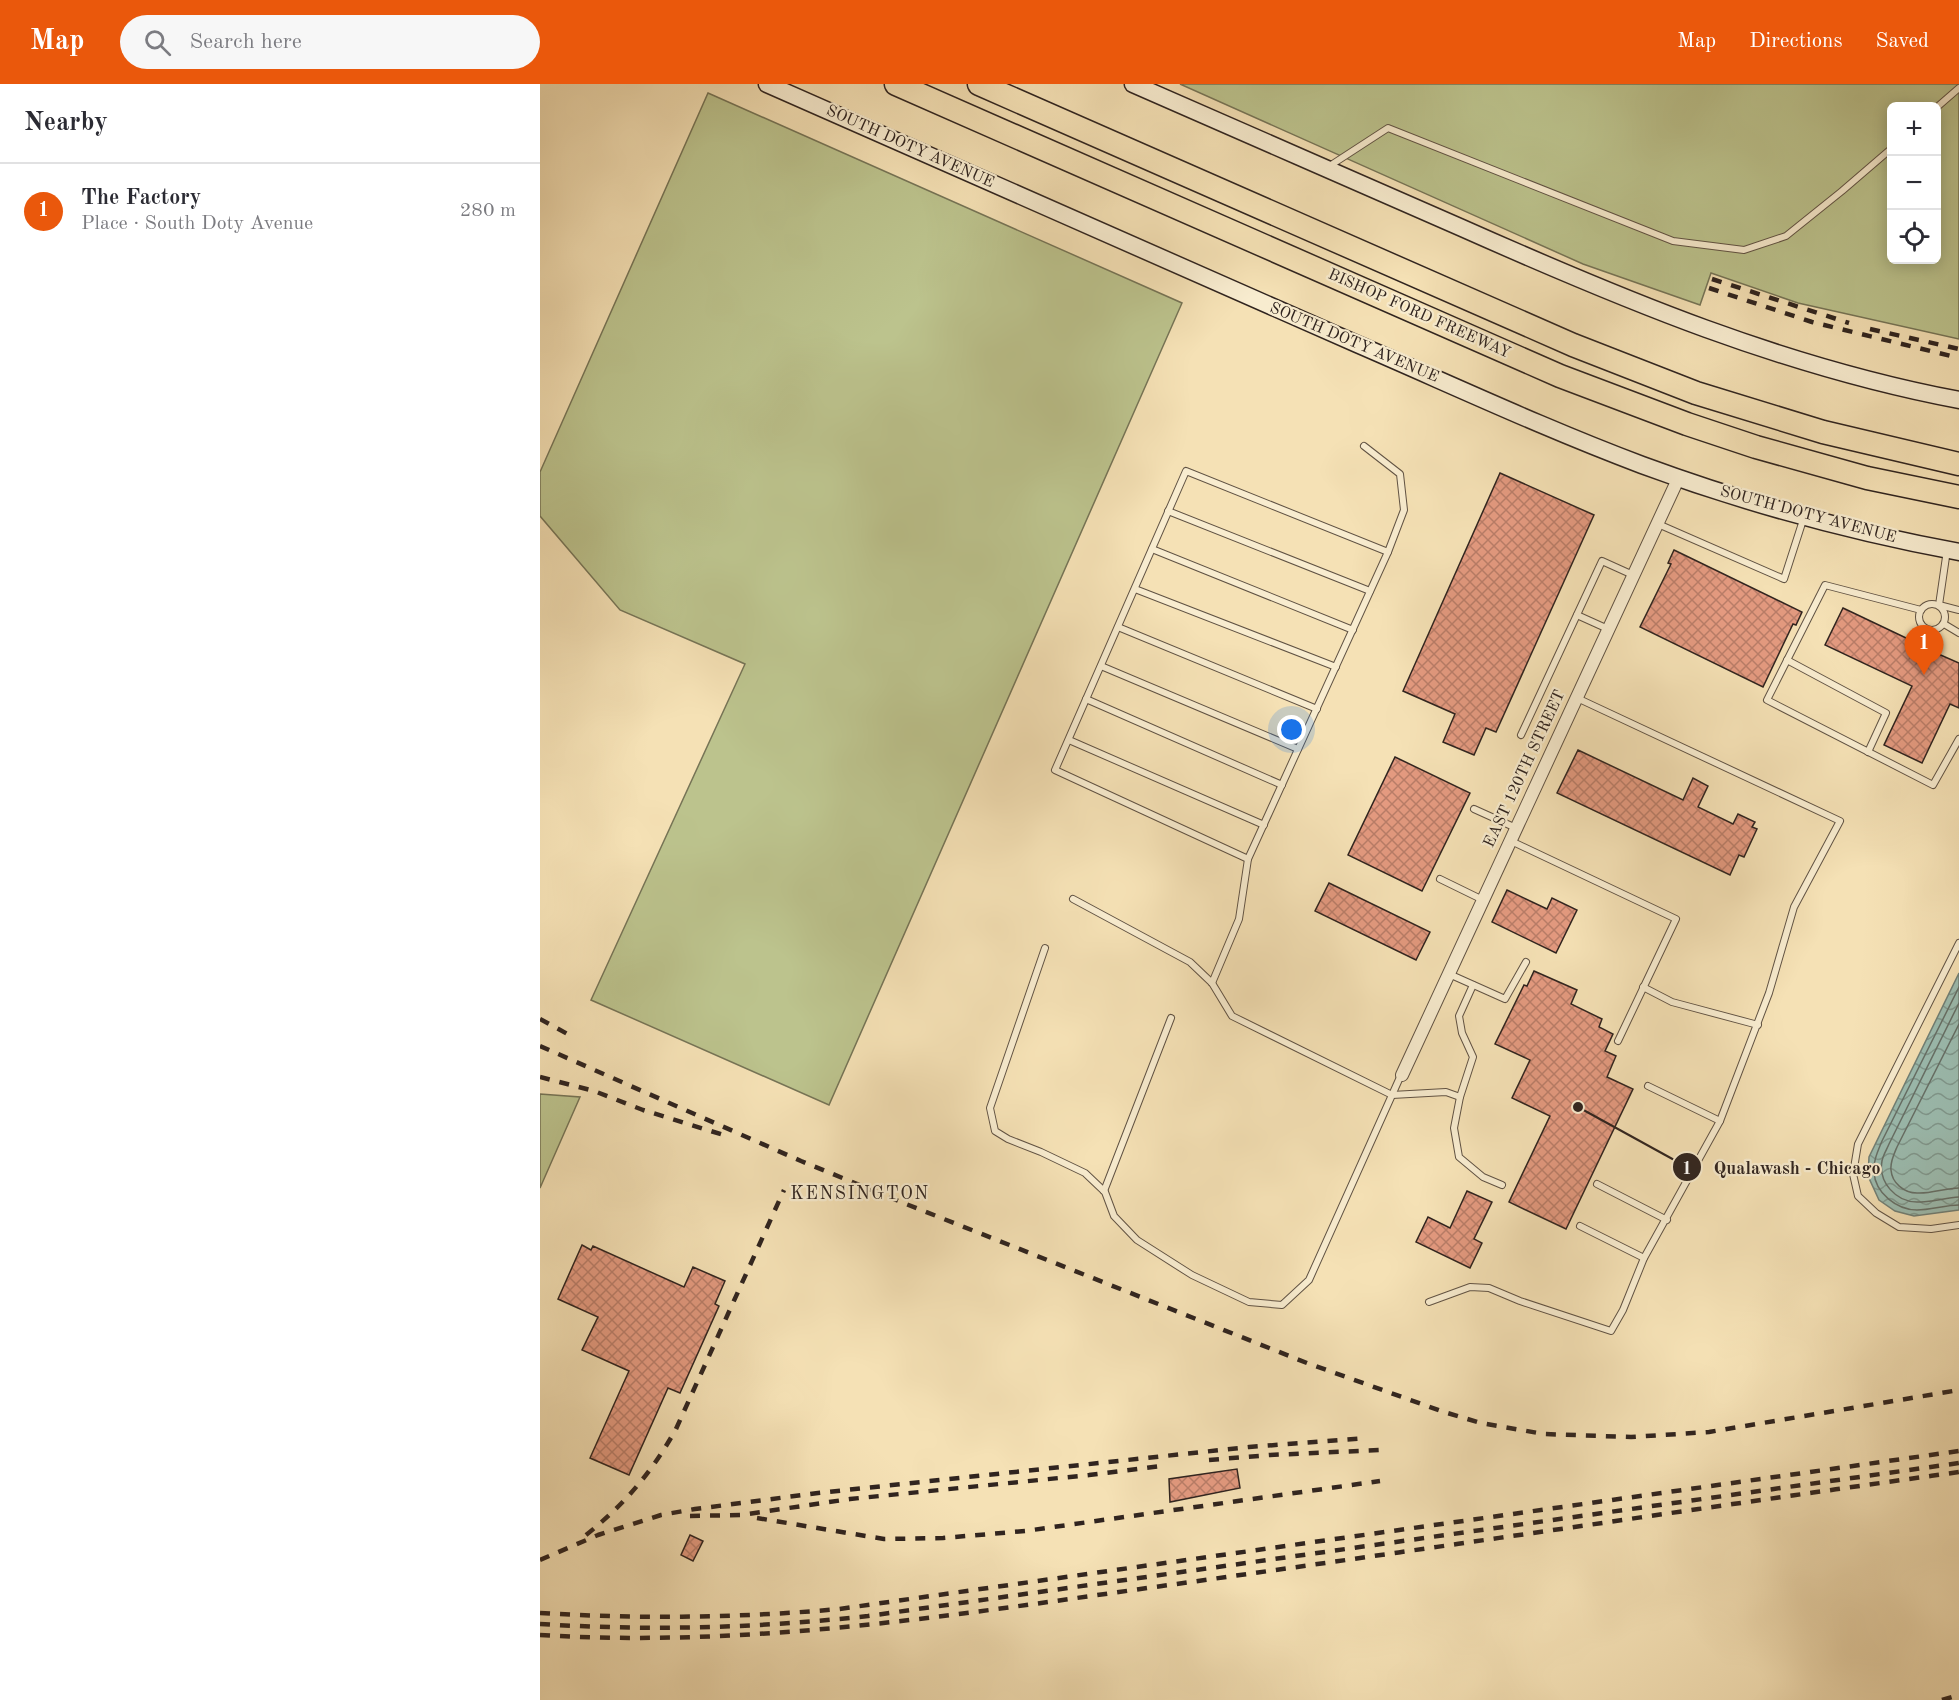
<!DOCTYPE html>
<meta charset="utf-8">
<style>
body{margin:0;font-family:"Old Standard TT",serif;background:#f7f7f7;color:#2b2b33}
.controls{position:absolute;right:18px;top:18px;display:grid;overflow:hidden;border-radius:9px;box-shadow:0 3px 15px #0003}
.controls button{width:54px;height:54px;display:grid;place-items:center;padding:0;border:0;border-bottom:2px solid #e1e1e2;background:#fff;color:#2b2b33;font:30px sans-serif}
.you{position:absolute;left:752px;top:646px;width:21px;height:21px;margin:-15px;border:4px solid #fff;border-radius:50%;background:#1a73e8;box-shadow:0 0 0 9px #1a73e833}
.badge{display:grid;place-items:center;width:39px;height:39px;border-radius:50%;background:#ea580c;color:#fff;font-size:20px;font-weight:700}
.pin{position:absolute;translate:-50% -50px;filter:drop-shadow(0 2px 3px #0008)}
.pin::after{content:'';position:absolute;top:32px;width:21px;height:18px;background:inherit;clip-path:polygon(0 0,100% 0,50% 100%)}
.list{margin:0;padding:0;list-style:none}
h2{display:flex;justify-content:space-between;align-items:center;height:78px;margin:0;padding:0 24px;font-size:26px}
h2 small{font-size:20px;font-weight:400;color:#7c7c81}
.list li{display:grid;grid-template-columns:39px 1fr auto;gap:18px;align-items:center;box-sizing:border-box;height:96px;padding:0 24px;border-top:2px solid #e1e1e2}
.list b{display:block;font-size:22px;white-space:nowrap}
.list p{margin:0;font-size:20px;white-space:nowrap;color:#7c7c81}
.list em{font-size:20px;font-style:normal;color:#7c7c81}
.icon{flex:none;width:33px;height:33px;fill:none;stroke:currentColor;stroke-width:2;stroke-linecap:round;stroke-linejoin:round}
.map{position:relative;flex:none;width:1419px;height:1616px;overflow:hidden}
header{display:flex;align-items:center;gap:36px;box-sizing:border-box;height:84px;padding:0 30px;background:#ea580c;color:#fff}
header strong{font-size:28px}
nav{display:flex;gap:33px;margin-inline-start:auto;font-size:21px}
.search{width:420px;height:54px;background:#f7f7f7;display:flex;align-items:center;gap:15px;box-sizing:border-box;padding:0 21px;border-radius:33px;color:#7c7c81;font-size:22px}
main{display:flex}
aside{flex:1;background:#fff}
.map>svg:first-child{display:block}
.green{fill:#bcc38d;stroke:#767456;stroke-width:1.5;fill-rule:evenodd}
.water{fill:url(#water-waves);stroke:#718077;stroke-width:1.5}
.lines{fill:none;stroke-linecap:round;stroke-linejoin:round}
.shore{stroke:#667068;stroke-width:1.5}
.building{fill:url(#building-cross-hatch);stroke:#30241f;stroke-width:1.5}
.lane-casing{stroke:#615344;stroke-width:8}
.street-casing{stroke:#615344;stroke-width:14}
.secondary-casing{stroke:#30241f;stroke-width:19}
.highway-casing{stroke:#30241f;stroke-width:25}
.lane{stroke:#f8eccf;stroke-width:6}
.street{stroke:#f8eccf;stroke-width:12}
.secondary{stroke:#f8eccf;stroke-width:16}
.highway{stroke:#f5e1b5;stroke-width:22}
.rail{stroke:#30241f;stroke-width:4.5;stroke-dasharray:10 10;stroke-linecap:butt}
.labels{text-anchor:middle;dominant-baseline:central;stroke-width:4.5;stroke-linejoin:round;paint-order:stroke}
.street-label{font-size:16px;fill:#30241f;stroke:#f8eccf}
.neighbourhood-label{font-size:18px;letter-spacing:1.5px;fill:#30241f;stroke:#f8eccf}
.leader{fill:none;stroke:#30241f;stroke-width:2}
.callout-dot{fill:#30241f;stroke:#f8eccf;stroke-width:2}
.mark-label{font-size:18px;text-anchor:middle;font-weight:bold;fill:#fff}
.callout-label{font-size:18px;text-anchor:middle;font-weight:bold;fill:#30241f;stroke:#f8eccf;stroke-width:4.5;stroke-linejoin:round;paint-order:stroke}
</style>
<header>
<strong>Map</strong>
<div class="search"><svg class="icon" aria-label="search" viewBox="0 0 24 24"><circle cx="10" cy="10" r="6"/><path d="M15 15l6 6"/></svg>Search here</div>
<nav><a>Map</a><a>Directions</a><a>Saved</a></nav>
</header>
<main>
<aside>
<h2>Nearby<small></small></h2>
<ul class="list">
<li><span class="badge">1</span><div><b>The Factory</b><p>Place · South Doty Avenue</p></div><em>280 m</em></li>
</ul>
</aside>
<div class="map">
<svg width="1419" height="1616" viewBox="0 0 1419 1616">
<defs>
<pattern id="water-waves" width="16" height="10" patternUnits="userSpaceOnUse" patternTransform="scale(1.5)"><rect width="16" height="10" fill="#9cbdb1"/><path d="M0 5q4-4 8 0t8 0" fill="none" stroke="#80998f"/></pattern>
<pattern id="building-cross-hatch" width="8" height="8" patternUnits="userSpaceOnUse" patternTransform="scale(1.5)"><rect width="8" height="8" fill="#e49a80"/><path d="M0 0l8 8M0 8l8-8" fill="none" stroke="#b97d68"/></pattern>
</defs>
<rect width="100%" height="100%" fill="#f5e1b5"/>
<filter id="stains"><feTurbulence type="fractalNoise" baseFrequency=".00333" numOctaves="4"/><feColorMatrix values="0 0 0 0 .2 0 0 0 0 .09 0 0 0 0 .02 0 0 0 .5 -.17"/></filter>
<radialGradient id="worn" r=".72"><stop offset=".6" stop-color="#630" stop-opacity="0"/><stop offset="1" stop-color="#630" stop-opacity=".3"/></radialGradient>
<g class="green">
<path d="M640,0H1419V255L1258,219L1171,189L1160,221L1043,180ZM1352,22H1396V176H1352Z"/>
<polygon points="168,9 642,219 289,1021 51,916 205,580 80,526 0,432 0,388"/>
<polygon points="0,1010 40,1013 0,1104"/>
</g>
<polygon class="water" points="1419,889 1419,1126 1374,1132 1355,1127 1339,1116 1328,1092 1329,1073"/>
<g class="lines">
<g class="shore">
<path d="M1419,903L1342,1057C1338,1067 1333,1077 1334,1088C1335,1109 1357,1126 1377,1126C1391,1126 1405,1121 1419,1121"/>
<path d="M1419,919L1349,1060C1347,1065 1343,1071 1342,1077C1338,1098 1356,1118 1377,1118C1391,1118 1405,1114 1419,1113"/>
<path d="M1419,940L1357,1063C1354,1070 1350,1078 1351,1086C1352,1099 1364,1109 1377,1109C1391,1110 1405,1104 1419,1104"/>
</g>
</g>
<g class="building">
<polygon points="960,389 1054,431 956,648 946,644 934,671 903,658 915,630 863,607"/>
<polygon points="1134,466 1262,528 1256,541 1253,540 1223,603 1100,543 1131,480 1128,479"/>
<polygon points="1303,524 1385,563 1387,560 1397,565 1396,569 1419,579 1419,624 1410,620 1382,679 1344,661 1372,602 1285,561"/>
<polygon points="1038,666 1143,716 1153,694 1168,702 1158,723 1193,740 1198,730 1215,738 1212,743 1217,745 1204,773 1199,771 1190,791 1017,709"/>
<polygon points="855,673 930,709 882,807 808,771"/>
<polygon points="789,799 890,848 876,876 775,827"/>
<polygon points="967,806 1007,825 1012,814 1037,826 1016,869 952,838"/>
<polygon points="994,887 1037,906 1031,920 1062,935 1059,943 1073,950 1065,967 1076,972 1067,993 1093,1005 1026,1145 969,1118 1010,1032 972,1014 990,976 955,960 984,901 987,902"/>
<polygon points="927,1107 952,1118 934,1155 942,1159 930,1184 876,1158 888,1133 910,1144"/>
<polygon points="42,1161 51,1166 53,1162 144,1203 153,1183 185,1197 175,1220 179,1222 140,1309 128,1304 89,1391 50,1374 89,1287 42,1266 58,1233 18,1215"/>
<polygon points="697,1385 700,1404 630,1418 629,1395"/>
<polygon points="150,1451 163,1457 153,1477 141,1471"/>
</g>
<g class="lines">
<defs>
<g id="lane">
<polyline points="1396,24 1419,4"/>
<polyline points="788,83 848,44 1133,157 1204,166 1246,152 1302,107 1352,64"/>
<polyline points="628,427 830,507"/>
<polyline points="1118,440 1244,495 1264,433"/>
<polyline points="612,465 813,546"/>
<polyline points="1407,466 1399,521 1419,526"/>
<polyline points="595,505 796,583"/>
<circle cx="1392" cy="533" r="13"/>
<polyline points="1381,526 1285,501 1227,616 1393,701 1419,655"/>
<polyline points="1037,531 1068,545"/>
<polyline points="1404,540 1419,549"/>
<polyline points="578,543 777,625"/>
<polyline points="1247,576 1346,629 1328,668"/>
<polyline points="561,582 758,665"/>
<polyline points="546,615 742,701"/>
<polyline points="981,651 1062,477 1093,491"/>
<polyline points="529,656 724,741"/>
<polyline points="934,725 976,744"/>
<polyline points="971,757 1136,835 1078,957"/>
<polyline points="708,775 515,686 646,387 848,468"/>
<polyline points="900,795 943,816"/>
<polyline points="533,815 650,878 672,899 692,932 852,1011 906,1008 920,1013"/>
<polyline points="1419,859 1318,1060 1313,1090 1318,1112 1336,1129 1359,1143 1391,1145 1419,1141"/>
<polyline points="505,864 450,1024 455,1047 468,1055 501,1068 545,1089 565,1108 574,1132 597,1156 652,1191 709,1218 742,1221 769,1196 861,991"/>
<polyline points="909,890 965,915 986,878"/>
<polyline points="672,899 699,835 708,775 848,468 864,426 860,390 824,362"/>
<polyline points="933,901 919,932 922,949 933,973 920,1013 914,1044 919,1073 943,1093 962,1101"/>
<polyline points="1103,903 1132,918 1218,941"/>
<polyline points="1108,1002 1180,1037"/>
<polyline points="1057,1100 1127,1136"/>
<polyline points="564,1107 631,934"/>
<polyline points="1040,1142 1104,1174"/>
<polyline points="889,1218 930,1203 949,1204 980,1217 1071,1247 1083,1226 1104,1174 1180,1037 1229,909 1254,823 1300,737 1037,614"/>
</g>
<polyline id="street" points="862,991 1139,393"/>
<g id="secondary">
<path d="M227,0C424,87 620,175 817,260C912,301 1006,345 1102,381C1205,419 1311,448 1419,468"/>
<path d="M593,0C703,48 812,96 922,144C1084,216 1244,283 1419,316"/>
</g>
<g id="highway">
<polyline points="356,0 1020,292 1147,340 1216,363 1327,394 1419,413"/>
<polyline points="439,0 1033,261 1156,309 1283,348 1419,380"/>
</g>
</defs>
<use href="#lane" class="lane-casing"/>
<use href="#street" class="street-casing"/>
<use href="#secondary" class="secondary-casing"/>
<use href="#highway" class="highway-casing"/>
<use href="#lane" class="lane"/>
<use href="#street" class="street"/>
<use href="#secondary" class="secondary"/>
<use href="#highway" class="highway"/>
<g class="rail">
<polyline points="1172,195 1309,239"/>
<polyline points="1169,204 1272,238 1419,274"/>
<polyline points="1330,245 1419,265"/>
<polyline points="0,935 33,953"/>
<polyline points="0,962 261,1077 361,1118 767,1279 904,1328 941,1339 1004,1350 1091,1353 1169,1348 1419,1306"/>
<polyline points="0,993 54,1007 103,1026 190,1053"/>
<polyline points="669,1376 730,1371 839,1366"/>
<polyline points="150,1432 201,1431 310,1415 549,1391 621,1382"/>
<polyline points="217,1434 344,1455 403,1454 485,1447 840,1397"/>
<path d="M46,1451C85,1420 112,1388 136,1345L244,1106"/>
<polyline points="0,1476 58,1451 121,1431 155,1425 278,1409 709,1363 826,1354"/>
<path d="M0,1529C100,1535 199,1534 299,1525L1419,1367"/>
<path d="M0,1540C110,1547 219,1544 328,1532L1419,1379"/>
<path d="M0,1551C212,1564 413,1531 622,1502C888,1465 1153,1425 1419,1388"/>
<polyline points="1402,1616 1419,1611"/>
</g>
</g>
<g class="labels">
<g class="street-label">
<text transform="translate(370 63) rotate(24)">SOUTH DOTY AVENUE</text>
<text transform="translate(879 230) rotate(24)">BISHOP FORD FREEWAY</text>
<text transform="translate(814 259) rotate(23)">SOUTH DOTY AVENUE</text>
<text transform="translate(1268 431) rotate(15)">SOUTH DOTY AVENUE</text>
<text transform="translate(985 685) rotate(-65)">EAST 120TH STREET</text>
</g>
<g class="neighbourhood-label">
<text x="320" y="1110">KENSINGTON</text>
</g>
</g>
<path class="leader" d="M1038 1023L1147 1083"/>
<g class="callout-dot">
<circle cx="1038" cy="1023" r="6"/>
<circle cx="1147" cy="1083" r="15"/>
</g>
<g class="mark-label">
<text x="1147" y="1090">1</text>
</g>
<g class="callout-label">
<text x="1257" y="1090">Qualawash - Chicago</text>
</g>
<rect width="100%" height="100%" filter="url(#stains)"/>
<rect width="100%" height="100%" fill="url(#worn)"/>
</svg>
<div class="controls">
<button>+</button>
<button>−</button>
<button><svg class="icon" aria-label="locate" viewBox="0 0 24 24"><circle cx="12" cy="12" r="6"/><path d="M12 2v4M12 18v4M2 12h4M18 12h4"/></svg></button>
</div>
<div class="you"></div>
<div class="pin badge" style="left:1384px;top:591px">1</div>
</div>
</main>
